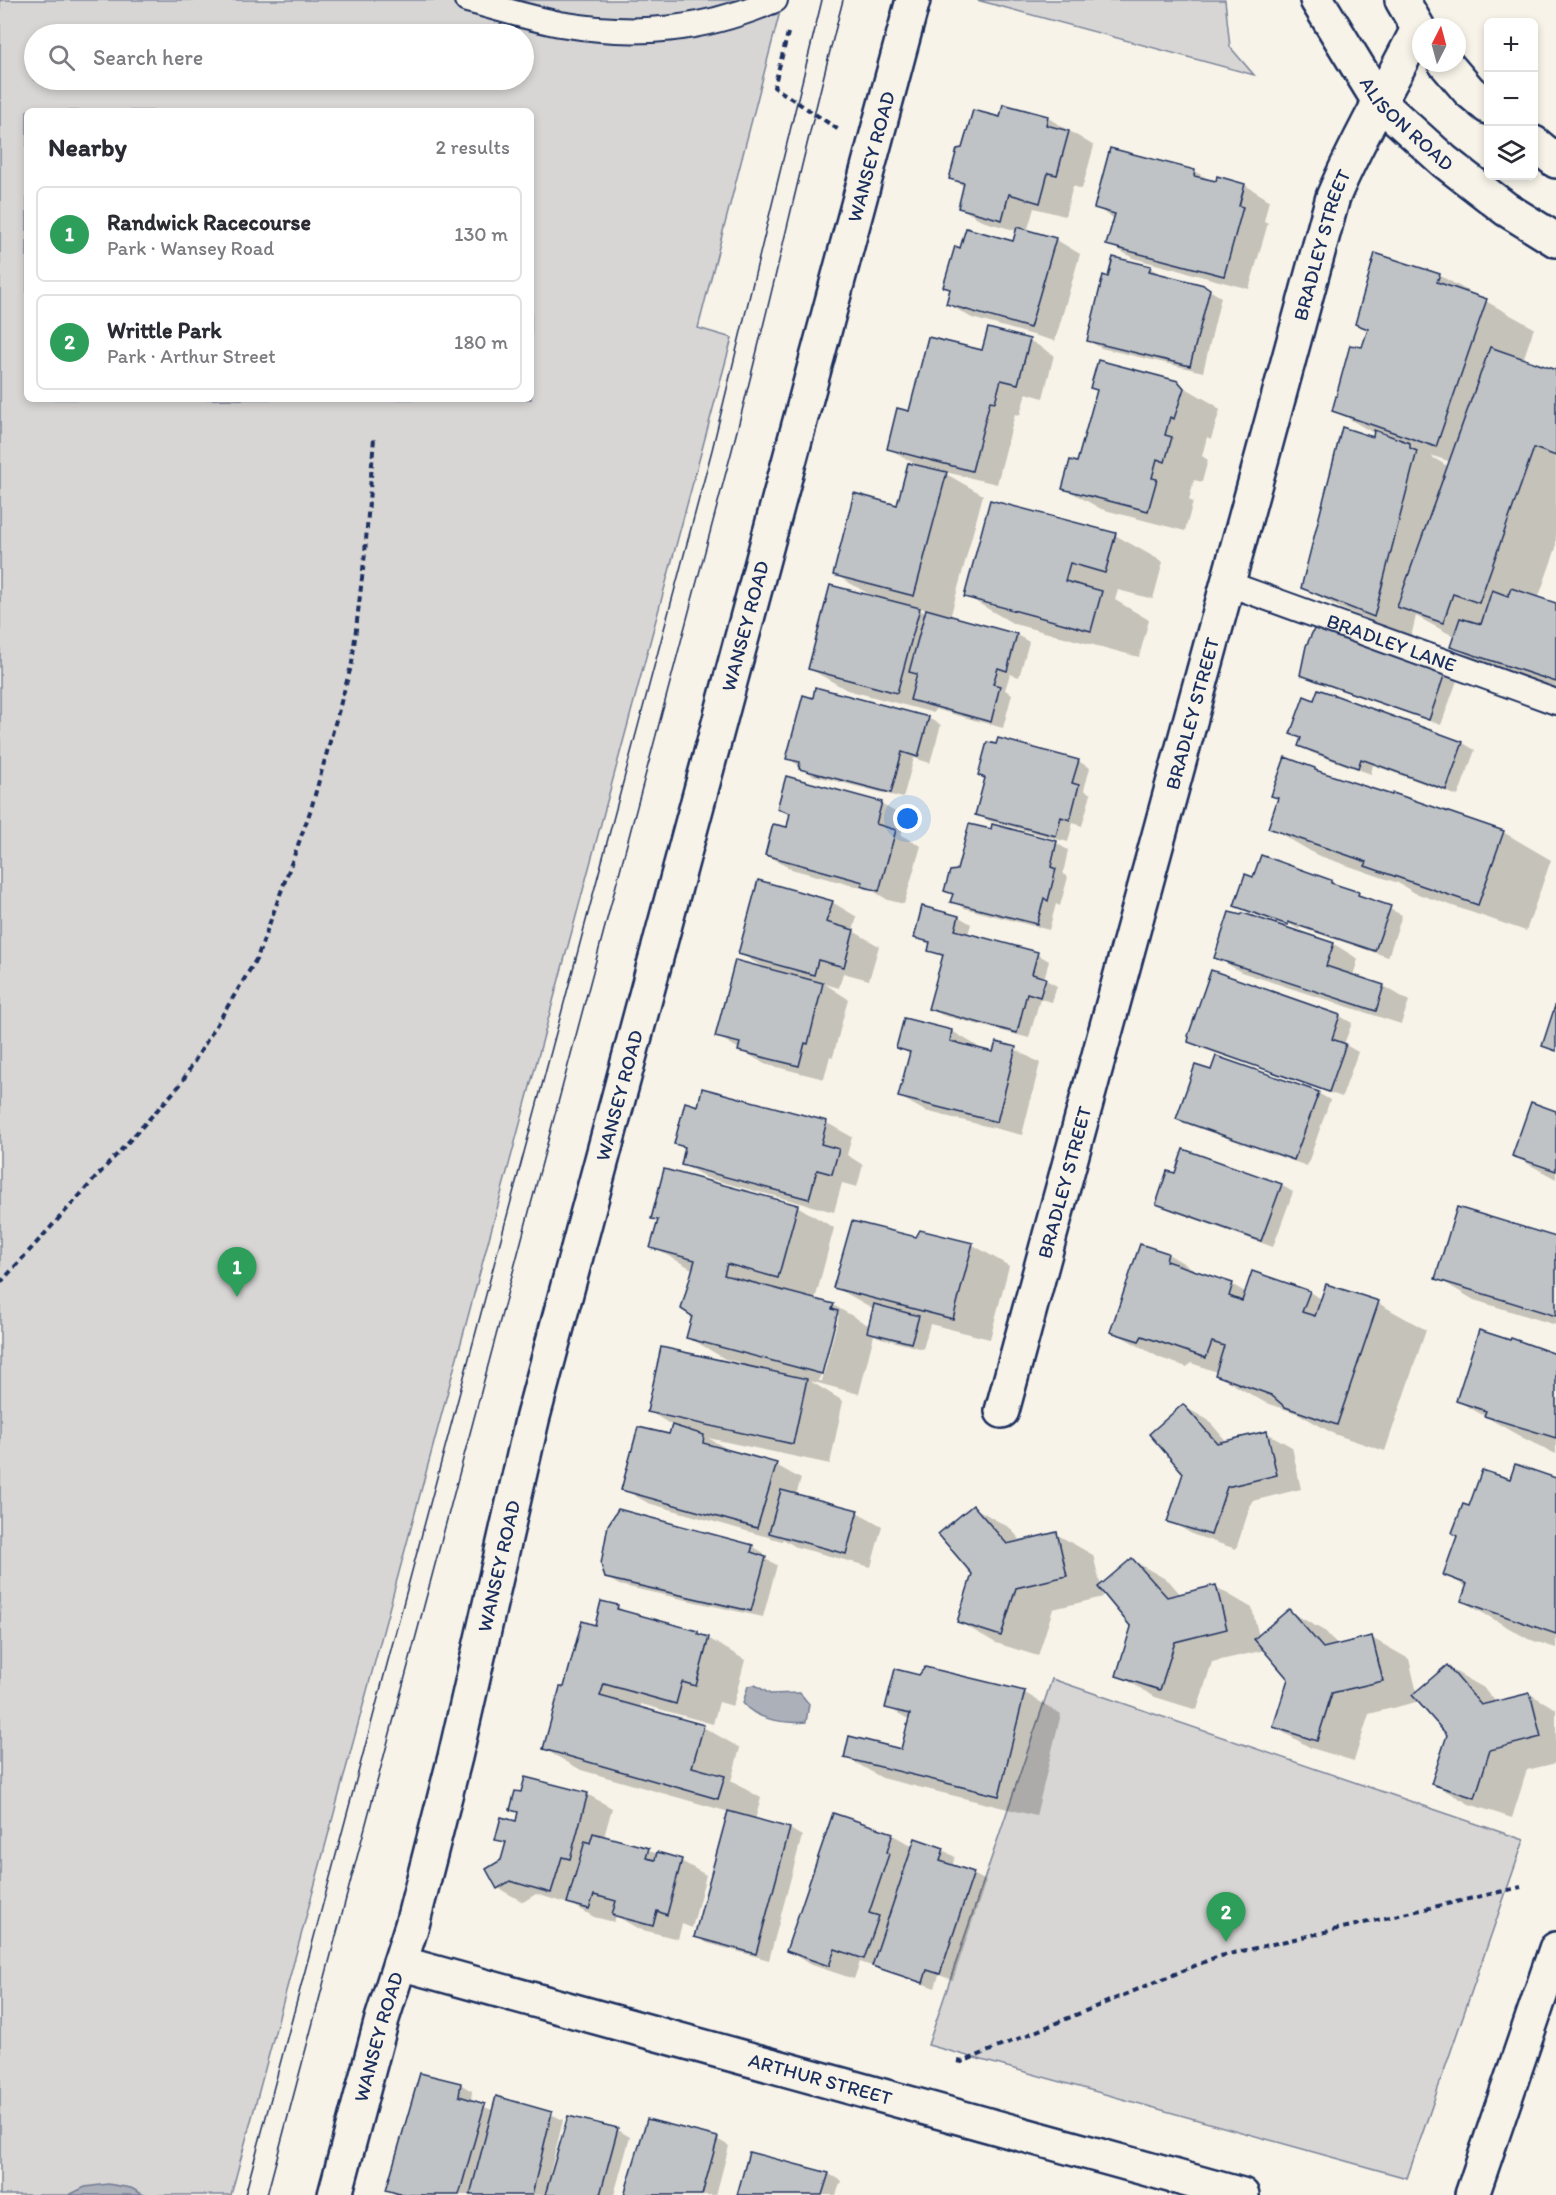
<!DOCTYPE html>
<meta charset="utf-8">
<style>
body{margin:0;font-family:Itim,sans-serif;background:#f2f2f3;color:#2b2b33}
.controls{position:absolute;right:18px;top:18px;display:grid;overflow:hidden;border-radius:9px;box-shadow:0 3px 9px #0003}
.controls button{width:54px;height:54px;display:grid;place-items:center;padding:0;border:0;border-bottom:2px solid #e1e1e2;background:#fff;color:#2b2b33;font:30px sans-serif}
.compass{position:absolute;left:1412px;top:18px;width:54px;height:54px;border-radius:50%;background:#fff;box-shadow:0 3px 9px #0003;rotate:6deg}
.you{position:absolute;left:908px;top:819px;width:21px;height:21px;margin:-15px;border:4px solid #fff;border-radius:50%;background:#1a73e8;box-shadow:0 0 0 9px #1a73e833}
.badge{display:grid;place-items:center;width:39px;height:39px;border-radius:50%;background:#d1495b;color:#fff;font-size:20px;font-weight:700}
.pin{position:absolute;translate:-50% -50px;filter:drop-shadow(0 2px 3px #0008)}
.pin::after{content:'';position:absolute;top:32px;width:21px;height:18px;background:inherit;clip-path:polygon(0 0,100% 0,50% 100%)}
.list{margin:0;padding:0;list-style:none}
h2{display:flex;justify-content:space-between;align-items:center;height:78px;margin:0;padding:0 24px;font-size:26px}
h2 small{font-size:20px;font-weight:400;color:#7c7c81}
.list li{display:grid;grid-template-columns:39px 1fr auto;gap:18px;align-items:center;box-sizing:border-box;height:96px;margin:0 12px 12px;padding:0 12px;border:2px solid #e1e1e2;border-radius:9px}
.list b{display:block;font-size:22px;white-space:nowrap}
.list p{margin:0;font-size:20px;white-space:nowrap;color:#7c7c81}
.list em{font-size:20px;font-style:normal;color:#7c7c81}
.icon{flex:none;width:33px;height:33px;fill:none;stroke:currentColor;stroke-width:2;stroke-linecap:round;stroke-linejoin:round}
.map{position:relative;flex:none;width:1556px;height:2195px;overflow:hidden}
.search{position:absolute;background:#fff;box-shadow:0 3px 9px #0003;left:24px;top:24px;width:510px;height:66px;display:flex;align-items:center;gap:15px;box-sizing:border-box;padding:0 21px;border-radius:33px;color:#7c7c81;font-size:22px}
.panel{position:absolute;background:#fff;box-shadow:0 3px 9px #0003;left:24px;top:108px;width:510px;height:294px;border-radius:9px}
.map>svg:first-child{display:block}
.green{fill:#d7d6d4;stroke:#798299;stroke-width:1.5;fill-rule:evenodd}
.water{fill:#acb0b9;stroke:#727c95;stroke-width:1.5}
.shadow{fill:#0003;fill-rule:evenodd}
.building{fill:#c0c3c5;stroke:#1b2f5e;stroke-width:1.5}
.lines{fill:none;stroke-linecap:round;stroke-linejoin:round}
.lane-casing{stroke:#1b2f5e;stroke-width:28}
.street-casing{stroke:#1b2f5e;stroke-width:38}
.secondary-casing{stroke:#1b2f5e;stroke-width:38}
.primary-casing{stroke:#1b2f5e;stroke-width:38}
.path{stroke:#1b2f5e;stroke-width:4;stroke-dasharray:6 4.5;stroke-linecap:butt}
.lane{stroke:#f7f3e8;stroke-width:24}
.street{stroke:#f7f3e8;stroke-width:33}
.secondary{stroke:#f7f3e8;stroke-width:33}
.primary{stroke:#f7f3e8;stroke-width:33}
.tram{stroke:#1b2f5e;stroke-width:1.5}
.labels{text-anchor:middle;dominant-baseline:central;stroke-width:6;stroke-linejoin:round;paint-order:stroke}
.street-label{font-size:20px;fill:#1b2f5e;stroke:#f7f3e8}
</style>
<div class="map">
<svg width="1556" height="2195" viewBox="0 0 1556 2195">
<rect width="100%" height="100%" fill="#f7f3e8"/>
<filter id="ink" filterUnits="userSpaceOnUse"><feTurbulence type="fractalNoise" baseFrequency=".0167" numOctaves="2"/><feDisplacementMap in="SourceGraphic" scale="12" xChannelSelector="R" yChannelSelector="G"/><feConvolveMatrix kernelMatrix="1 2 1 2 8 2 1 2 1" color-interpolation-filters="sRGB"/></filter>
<g filter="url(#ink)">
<g class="green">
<path d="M0,0H783L698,328L732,338L231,2195H0ZM34,34H524V80H34ZM27,111H531V399H27Z"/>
<polygon points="977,0 1225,0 1230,47 1254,75"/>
<polygon points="1052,1679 1524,1840 1407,2178 928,2045"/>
</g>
<g class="water">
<path d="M755,1685L770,1694L800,1693L809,1704L806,1722C785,1724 756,1720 743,1703L748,1686Z"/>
<polygon points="108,2184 131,2188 144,2195 69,2195 85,2187"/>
</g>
<g class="shadow">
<polygon points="1005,106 1048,118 1094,146 1082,189 1073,186 1065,216 1034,208 1027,232 1055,239 1080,254 1055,341 972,318 948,304 952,290 945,286 961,250 1014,243 1018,231 985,222 960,208 965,187 951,178 963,150 1001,119"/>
<polygon points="1194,171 1214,182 1245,185 1269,200 1264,221 1268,223 1249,289 1133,258 1108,244 1115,219 1096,208"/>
<polygon points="1150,268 1162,275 1204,287 1221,297 1203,372 1101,348 1089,341"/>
<path d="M1439,275L1534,328L1523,360L1556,372V548L1538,599L1556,605V690L1489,667L1452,646L1455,637L1416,616L1411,637L1340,608L1303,587L1374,439L1375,434L1334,410L1363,349L1369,330L1357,323ZM1433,456L1451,462L1449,467L1432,457Z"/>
<path d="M1029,340L1054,355L1043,398L1026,393L1020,415L1015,414L997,484L941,471L983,495L950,618L1017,635L1029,642L1019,677L1010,674L1005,690L1012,694L1003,728L935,709L934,713L847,690L810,669L874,597L834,574L898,506L919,466L888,448L910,413L983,352ZM918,607L927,610V614L917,608Z"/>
<polygon points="1177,383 1215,405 1220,410 1211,439 1207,437 1202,456 1208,460 1202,482 1194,480 1189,500 1193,502 1185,531 1101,509 1064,488 1078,464 1098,391 1092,387"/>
<polygon points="1115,535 1163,562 1153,599 1118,590 1115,600 1149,620 1139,657 1014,624 966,596"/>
<polygon points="1318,625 1458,678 1441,725 1314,681 1302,674"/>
<polygon points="928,718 941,725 930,763 914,758 903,798 812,775 788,758"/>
<polygon points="1463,743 1475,750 1458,796 1373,765 1371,774 1312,753 1300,746"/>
<polygon points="1078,761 1090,768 1084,790 1091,794 1082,826 1073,823 1068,842 989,821 977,814"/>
<polygon points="1315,769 1324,774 1503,832 1551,860 1526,931 1415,893 1398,883 1317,855 1269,827 1279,799 1273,796"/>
<polygon points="881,804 906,818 901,835 921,846 904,904 888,900 873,891 791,869 766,855 788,829 791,816 778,808"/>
<polygon points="1056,843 1068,850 1063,874 1068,877 1060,906 1056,904 1049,930 964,908 952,901 954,895 946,891"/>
<polygon points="1254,879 1331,881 1402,915 1388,957 1299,927 1300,930 1282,920 1281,923 1287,926 1248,912 1236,905"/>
<polygon points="832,902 857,917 853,931 879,946 869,980 843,973 839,988 825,984 848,999 833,1057 830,1056 824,1079 765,1064 717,1036 766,969 739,953"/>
<polygon points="959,917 971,924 968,934 1037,954 1049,961 1044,979 1057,986 1052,1002 1040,999 1029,1038 942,1015 930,1008 943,957 929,950 931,945 915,937"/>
<polygon points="1290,928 1298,933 1334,944 1358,959 1353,976 1384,986 1409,1001 1401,1024 1241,972 1216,957 1289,930"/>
<polygon points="1212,972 1340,1016 1352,1023 1344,1044 1358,1052 1342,1097 1201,1048 1189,1041"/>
<polygon points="905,1020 952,1031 977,1046 976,1049 994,1054 1015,1049 1040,1063 1022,1135 925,1111 900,1097 911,1055 898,1047"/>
<polygon points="1212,1072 1318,1093 1330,1100 1307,1166 1190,1125 1178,1118"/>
<polygon points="703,1090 827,1123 852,1137 847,1155 863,1165 857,1187 842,1183 834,1212 707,1178 682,1164 686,1149 676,1143 699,1107"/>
<polygon points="1556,1112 1556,1179 1514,1156"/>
<polygon points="1281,1185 1293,1192 1273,1247 1170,1210 1158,1203"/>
<path d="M797,1206L834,1228L815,1300L833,1305L870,1326L874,1309L835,1287L917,1239L921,1232L973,1245L1009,1266L990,1339L930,1324L923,1349L881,1338L874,1335L859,1394L810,1381L843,1401L830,1464L708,1438L729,1450L776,1465L801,1479L796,1495L857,1512L882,1526L871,1567L796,1547L783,1539L782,1541L648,1503L623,1489L670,1436L673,1426L649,1411L742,1366V1363L725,1359L688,1337L694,1315V1270L652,1247L659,1222L652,1218ZM835,1315H839L822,1381H819Z"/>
<polygon points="1556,1239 1556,1325 1474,1300 1437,1278"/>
<polygon points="1141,1246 1168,1254 1202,1274 1233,1285 1247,1293 1309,1292 1322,1299 1378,1303 1426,1330 1385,1451 1334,1434 1299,1414 1264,1402 1217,1375 1217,1372 1191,1363 1187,1367 1160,1358 1112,1331"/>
<polygon points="1556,1355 1556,1454 1523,1438 1458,1401"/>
<polygon points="1183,1406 1208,1420 1227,1442 1267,1433 1292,1447 1301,1489 1252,1501 1236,1549 1194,1535 1169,1521 1184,1472"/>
<polygon points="1556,1480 1556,1648 1528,1639 1462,1601 1467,1587 1445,1575 1470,1508"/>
<polygon points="973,1507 1010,1528 1022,1542 1056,1534 1093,1555 1101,1587 1132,1560 1169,1581 1181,1595 1216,1587 1252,1608 1259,1637 1289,1611 1326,1632 1338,1646 1372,1638 1409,1659 1417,1693 1447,1667 1484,1688 1496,1702 1530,1694 1556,1709 1556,1763 1527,1770 1512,1818 1469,1804 1432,1783 1448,1735 1420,1701 1369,1714 1354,1761 1311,1748 1274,1727 1290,1678 1265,1650 1212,1662 1197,1710 1155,1697 1118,1675 1133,1627 1101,1590 1103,1597 1053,1609 1038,1656 996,1643 959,1622 974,1573"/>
<polygon points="752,1546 764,1553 763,1558 777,1565 763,1617 619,1585 606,1577"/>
<polygon points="602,1602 618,1607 630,1614 698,1632 745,1660 733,1706 719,1702 713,1724 641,1704 640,1709 703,1727 740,1748 731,1781 761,1798 755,1820 790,1829 802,1836 769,1960 707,1943 695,1936 729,1812 581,1770 544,1749 565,1688 596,1627"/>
<polygon points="920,1677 1025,1693 1061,1714 1036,1816 882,1778 846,1757 902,1751 910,1720 887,1707"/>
<polygon points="587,1794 612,1808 604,1837 681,1861 706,1875 692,1928 682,1924 678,1939 639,1929 616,1916 614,1922 594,1917 575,1906 536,1894 523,1902 498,1888 507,1845 497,1839 517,1823 519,1814 512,1809"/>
<polygon points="834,1815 893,1835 914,1847 943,1850 955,1857 952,1866 973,1874 986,1881 953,1980 939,1975 935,1988 860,1962 854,1979 812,1965 787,1951"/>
<polygon points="460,2084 472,2091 471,2101 494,2111 551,2114 563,2120 550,2173 553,2174 569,2118 618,2130 630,2137 614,2195 397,2195 387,2189"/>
<polygon points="717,2139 729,2146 716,2195 626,2195"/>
<polygon points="750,2154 829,2174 841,2181 836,2195 739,2195"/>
</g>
<g class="building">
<polygon points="1003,104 1048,116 1046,125 1069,131 1057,175 1048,173 1040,203 1009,194 1002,220 958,208 964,183 949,179 957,149 962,148 973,110 1000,117"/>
<polygon points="1110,148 1195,170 1194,176 1216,181 1217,176 1245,184 1239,206 1243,207 1224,276 1106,245 1115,214 1094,208"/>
<polygon points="1017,227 1056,238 1030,328 946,304 950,289 943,287 955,246 960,248 966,228 1013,241"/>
<polygon points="1375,253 1440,274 1437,282 1487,299 1436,447 1332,411 1350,345 1362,347 1368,329 1355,324"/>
<polygon points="1113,257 1151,266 1149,271 1204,285 1210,289 1190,366 1087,341 1103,275 1108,277"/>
<polygon points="988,328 1030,339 1018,384 1001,380 995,402 990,401 972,471 887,449 897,408 909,411 928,337 982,350"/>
<polygon points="1490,347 1556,370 1556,456 1534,448 1479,603 1453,594 1443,623 1397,607"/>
<polygon points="1098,360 1178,381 1184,388 1174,419 1170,417 1165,435 1172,437 1165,462 1157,459 1152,478 1157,479 1148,511 1062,489 1070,460 1077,462 1097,390 1090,388"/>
<polygon points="1342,427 1373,437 1374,430 1410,443 1410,448 1417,451 1374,617 1301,588"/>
<polygon points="908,463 947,472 914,596 833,575 854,493 897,505"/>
<polygon points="990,500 1116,533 1105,573 1070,563 1065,581 1102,591 1091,631 964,597"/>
<polygon points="830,585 920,608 897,693 808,669"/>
<polygon points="1511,588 1556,603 1556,682 1450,647 1460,618 1481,624 1492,590 1508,596"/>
<polygon points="926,609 1017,634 1007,671 998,668 993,684 1000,686 991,722 910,700 917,674 909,672"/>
<polygon points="1317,623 1446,670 1429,720 1300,675 1306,646"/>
<polygon points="815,687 929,717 918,757 902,752 891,793 799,769 800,762 786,759 803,695 813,698"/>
<polygon points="1318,689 1463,742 1446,790 1361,759 1358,768 1298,746 1301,738 1290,734 1304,696 1314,700"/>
<polygon points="998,738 1079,760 1072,783 1079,785 1070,820 1061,817 1056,836 975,815 985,778 978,775 987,742 996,744"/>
<polygon points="1285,757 1315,768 1315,770 1392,795 1393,793 1504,831 1478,905 1365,866 1367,862 1268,828 1278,798 1271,796"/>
<polygon points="786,776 882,802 876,824 896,830 879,891 861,886 863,882 765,855 773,824 787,827 790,813 777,809"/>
<polygon points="969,824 991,829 992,824 1057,841 1051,867 1056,869 1048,901 1044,898 1037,924 950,902 953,894 944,891 950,871 957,870"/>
<polygon points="1261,855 1331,880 1331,883 1359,892 1358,895 1391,906 1375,951 1288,922 1288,925 1234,906 1245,874 1253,877"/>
<polygon points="758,880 833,901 826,922 854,930 844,967 818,960 814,975 738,954"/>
<polygon points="922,906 959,916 955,930 1038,952 1032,974 1046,978 1040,997 1027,993 1017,1033 928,1009 943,955 928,951 930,942 914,938"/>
<polygon points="1229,912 1241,915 1243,913 1334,943 1326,966 1384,985 1376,1011 1214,958"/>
<polygon points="735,960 823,983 808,1044 805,1043 799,1066 738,1051 740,1043 715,1037"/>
<polygon points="1211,970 1340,1015 1332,1039 1346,1044 1329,1092 1188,1042 1189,1037 1188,1036"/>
<polygon points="1556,1003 1556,1051 1542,1046"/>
<polygon points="904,1018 952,1030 950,1041 993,1052 996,1042 1016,1047 997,1122 898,1097 910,1052 896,1048"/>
<polygon points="1216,1056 1319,1092 1294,1160 1176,1119 1195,1065 1211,1070"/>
<polygon points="702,1088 827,1121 821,1144 839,1149 832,1174 817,1170 809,1199 681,1165 685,1147 674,1144 685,1102 698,1106"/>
<polygon points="1531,1102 1556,1111 1556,1171 1512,1156"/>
<polygon points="1183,1149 1282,1184 1261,1241 1156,1204 1167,1171 1175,1173"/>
<polygon points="664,1169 798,1205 778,1278 727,1264 724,1275 834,1304 832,1309 838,1311 822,1374 686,1338 692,1316 681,1309 695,1260 650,1248 658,1220 651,1219"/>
<polygon points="1457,1207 1556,1237 1556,1316 1435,1279"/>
<polygon points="852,1221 916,1237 920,1230 973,1243 953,1319 833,1288"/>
<polygon points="1140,1244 1168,1253 1166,1261 1233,1283 1229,1296 1242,1301 1252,1271 1310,1291 1302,1312 1315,1316 1326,1284 1379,1301 1337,1425 1285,1407 1271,1395 1215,1375 1224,1346 1212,1342 1206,1358 1142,1336 1139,1341 1110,1332"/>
<polygon points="874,1304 919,1316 911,1343 867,1332"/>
<polygon points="1479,1330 1510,1340 1511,1338 1556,1354 1556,1438 1484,1416 1486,1411 1456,1401"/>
<polygon points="661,1347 807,1379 793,1444 647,1412"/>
<polygon points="1183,1404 1217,1443 1267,1431 1277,1475 1227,1487 1211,1535 1167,1522 1183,1473 1149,1434"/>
<polygon points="672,1425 704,1435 703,1443 777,1463 757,1528 621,1490 638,1427 669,1434"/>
<polygon points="1515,1464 1556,1478 1556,1634 1461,1601 1467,1584 1443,1575 1457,1536 1452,1533 1463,1504 1469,1506 1482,1470 1510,1479"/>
<polygon points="781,1490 858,1510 846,1554 769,1533"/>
<polygon points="973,1505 1007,1544 1057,1532 1067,1576 1016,1588 1001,1636 957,1622 972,1574 938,1534"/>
<polygon points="618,1509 753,1545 751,1552 766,1557 751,1611 605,1578 601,1564 608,1525"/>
<polygon points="1132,1558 1167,1597 1216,1585 1227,1629 1175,1642 1160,1690 1116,1676 1131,1627 1098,1587"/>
<polygon points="601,1601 618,1605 617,1609 698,1631 698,1634 709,1637 696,1686 682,1682 676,1704 604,1684 600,1696 704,1725 692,1767 725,1776 718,1799 543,1749 560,1687 564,1687 582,1621 595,1625"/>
<polygon points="1289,1609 1323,1648 1372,1636 1383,1681 1332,1693 1317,1741 1273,1727 1288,1679 1254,1639"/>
<polygon points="1447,1665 1481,1705 1530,1693 1541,1737 1490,1750 1475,1798 1431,1784 1447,1735 1412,1695"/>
<polygon points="925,1667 1025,1691 999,1796 844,1758 849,1736 901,1749 910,1714 885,1708 895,1669 919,1675"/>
<polygon points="525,1777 588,1793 570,1859 562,1857 551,1893 510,1881 497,1889 486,1869 501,1860 506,1842 495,1840 501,1817 516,1821 518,1812 510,1810 515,1791 521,1792"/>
<polygon points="728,1811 790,1828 756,1954 694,1937"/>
<polygon points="833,1813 893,1833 887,1852 889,1854 869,1913 879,1916 864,1959 835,1949 829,1966 786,1951"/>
<polygon points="593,1833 649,1848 646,1858 655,1860 657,1852 682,1859 667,1915 657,1911 653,1926 612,1915 616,1901 594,1895 589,1909 567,1903 585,1841 590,1843"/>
<polygon points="915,1838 944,1848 940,1861 974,1872 940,1974 927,1970 923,1983 872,1966"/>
<polygon points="420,2073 461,2083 459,2096 485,2104 459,2195 403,2195 386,2190"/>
<polygon points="496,2096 552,2112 532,2195 470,2195"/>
<polygon points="568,2116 618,2128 600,2195 545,2195"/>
<polygon points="647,2119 718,2137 702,2195 624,2195"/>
<polygon points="749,2152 829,2173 822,2195 737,2195"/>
</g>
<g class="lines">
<defs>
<g id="lane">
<path d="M467,0C497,8 529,18 560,24C638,37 702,31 775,0"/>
<path id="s1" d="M1226,583L1556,702"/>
</g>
<g id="street">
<path id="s2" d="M1002,1411L1333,197C1357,140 1390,85 1418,29"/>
<path id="s3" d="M400,1963L1242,2195"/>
<path id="s4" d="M335,2195L382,2019L412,1925L455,1757L532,1420L913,0"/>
</g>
<polyline id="secondary" points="1472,2195 1556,1949"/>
<g id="primary">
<path id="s5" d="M1317,0L1380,103L1444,161L1506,209L1556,240"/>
<polyline points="1402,0 1421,33"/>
<polyline points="1445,63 1469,91 1488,107"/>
<polyline points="1534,143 1556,161"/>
</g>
</defs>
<use href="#lane" class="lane-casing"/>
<use href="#street" class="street-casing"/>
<use href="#secondary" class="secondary-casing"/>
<use href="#primary" class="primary-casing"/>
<g class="path">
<polyline points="788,33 774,87 839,130"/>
<polyline points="0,1283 180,1085 257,958 311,809 352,663 365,553 374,438"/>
<polyline points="958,2061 962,2062 1216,1957 1521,1887"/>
</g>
<use href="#lane" class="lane"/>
<use href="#street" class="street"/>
<use href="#secondary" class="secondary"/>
<use href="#primary" class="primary"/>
<g class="tram">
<polyline points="245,2195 712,450 822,0"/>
<path d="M267,2195L732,450C771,301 804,150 843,0"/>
</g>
</g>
</g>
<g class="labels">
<g class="street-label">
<text stroke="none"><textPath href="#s5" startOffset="154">ALISON ROAD</textPath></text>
<text stroke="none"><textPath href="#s4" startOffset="2108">WANSEY ROAD</textPath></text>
<text stroke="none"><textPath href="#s2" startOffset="1209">BRADLEY STREET</textPath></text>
<text stroke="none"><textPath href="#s4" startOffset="1622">WANSEY ROAD</textPath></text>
<text stroke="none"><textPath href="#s1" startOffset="176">BRADLEY LANE</textPath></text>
<text stroke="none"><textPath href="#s2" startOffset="723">BRADLEY STREET</textPath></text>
<text stroke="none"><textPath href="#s4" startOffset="1136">WANSEY ROAD</textPath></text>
<text stroke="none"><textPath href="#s2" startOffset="237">BRADLEY STREET</textPath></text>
<text stroke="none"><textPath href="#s4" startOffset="650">WANSEY ROAD</textPath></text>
<text stroke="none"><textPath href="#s4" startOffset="164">WANSEY ROAD</textPath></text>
<text stroke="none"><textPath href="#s3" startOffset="436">ARTHUR STREET</textPath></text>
</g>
</g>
</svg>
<div class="controls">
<button>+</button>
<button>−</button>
<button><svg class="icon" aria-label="layers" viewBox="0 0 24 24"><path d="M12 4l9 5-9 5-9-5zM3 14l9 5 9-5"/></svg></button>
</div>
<svg class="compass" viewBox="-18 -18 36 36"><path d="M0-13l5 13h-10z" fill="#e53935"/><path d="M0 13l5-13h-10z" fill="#7c7c81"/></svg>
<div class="you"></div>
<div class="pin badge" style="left:237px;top:1297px;background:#2e9e5b">1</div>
<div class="pin badge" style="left:1226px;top:1942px;background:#2e9e5b">2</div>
<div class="search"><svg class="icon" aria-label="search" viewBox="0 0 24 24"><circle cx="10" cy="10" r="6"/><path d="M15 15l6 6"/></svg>Search here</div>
<section class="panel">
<h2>Nearby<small>2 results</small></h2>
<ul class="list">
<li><span class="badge" style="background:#2e9e5b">1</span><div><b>Randwick Racecourse</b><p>Park · Wansey Road</p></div><em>130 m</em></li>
<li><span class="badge" style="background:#2e9e5b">2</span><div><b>Writtle Park</b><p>Park · Arthur Street</p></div><em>180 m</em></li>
</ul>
</section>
</div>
